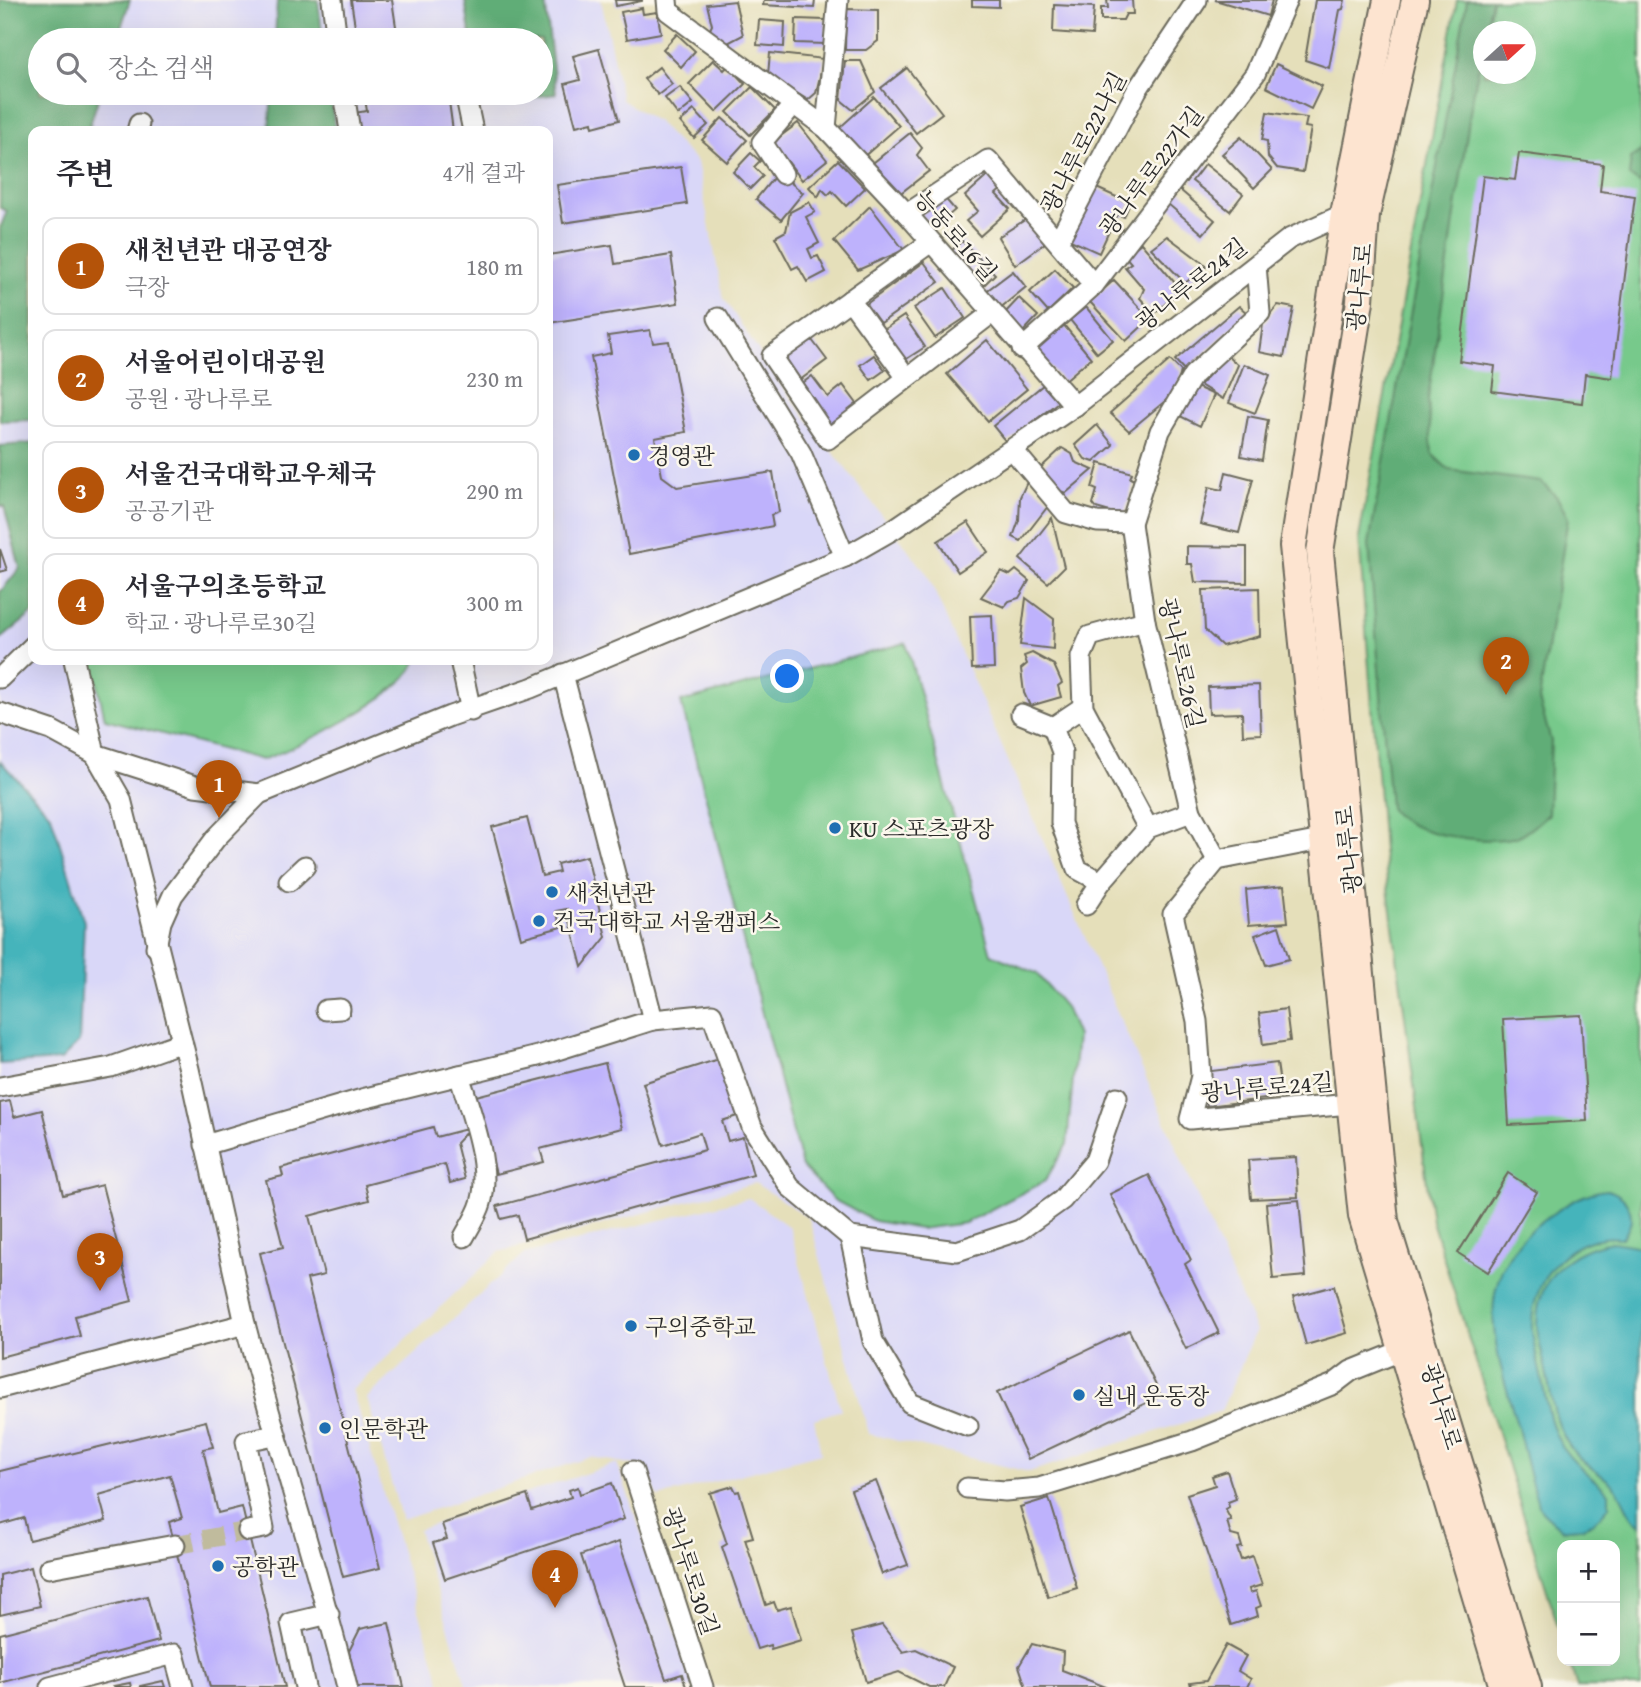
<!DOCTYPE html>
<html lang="ko">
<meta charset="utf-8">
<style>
body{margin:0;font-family:"Gentium Book Plus","Noto Serif KR",serif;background:#f7f7f7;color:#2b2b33}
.controls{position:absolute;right:21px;bottom:21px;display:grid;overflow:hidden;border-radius:14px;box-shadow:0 7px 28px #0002}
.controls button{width:63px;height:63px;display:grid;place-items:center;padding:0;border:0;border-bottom:2px solid #e1e1e2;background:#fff;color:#2b2b33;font:35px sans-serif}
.compass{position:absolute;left:1473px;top:21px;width:63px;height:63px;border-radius:50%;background:#fff;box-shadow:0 7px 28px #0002;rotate:69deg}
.you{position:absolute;left:788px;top:677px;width:24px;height:24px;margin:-18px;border:5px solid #fff;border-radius:50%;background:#1a73e8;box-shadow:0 0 0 10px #1a73e833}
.badge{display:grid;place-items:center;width:46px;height:46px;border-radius:50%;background:#b45309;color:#fff;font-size:23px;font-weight:700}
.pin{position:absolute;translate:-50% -58px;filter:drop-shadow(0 2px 4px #0008)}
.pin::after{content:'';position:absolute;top:37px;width:24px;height:21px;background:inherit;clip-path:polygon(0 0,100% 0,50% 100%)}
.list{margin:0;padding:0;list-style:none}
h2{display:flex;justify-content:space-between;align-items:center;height:91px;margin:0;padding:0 28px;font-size:30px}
h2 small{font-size:23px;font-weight:400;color:#7c7c81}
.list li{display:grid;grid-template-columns:46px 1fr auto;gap:21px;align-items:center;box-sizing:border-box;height:98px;margin:0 14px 14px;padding:0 14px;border:2px solid #e1e1e2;border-radius:14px}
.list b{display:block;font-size:26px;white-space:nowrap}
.list p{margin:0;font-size:23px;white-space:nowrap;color:#7c7c81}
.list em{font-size:23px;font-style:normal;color:#7c7c81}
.icon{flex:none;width:38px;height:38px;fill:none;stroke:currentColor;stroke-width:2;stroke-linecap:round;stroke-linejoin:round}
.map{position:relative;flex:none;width:1641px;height:1687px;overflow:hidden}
.search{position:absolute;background:#fff;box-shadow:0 7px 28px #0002;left:28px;top:28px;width:525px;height:77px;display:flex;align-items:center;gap:18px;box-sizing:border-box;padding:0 24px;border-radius:38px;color:#7c7c81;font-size:26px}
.panel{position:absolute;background:#fff;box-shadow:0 7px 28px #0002;left:28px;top:126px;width:525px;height:539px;border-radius:14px}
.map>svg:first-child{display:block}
.built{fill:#d9d7f8;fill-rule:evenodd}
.green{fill:#77c98b;stroke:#517a5b;stroke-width:2;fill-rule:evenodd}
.forest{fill:#61ad77;stroke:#466c51;stroke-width:2}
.water{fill:#44b4bb;stroke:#387073;stroke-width:2}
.building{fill:#beb2fc}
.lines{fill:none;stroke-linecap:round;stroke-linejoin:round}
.street-tunnel{stroke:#c0bb9d;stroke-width:19;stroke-dasharray:19 10;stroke-linecap:butt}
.street-casing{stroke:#6c6a5d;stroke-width:23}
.secondary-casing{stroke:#6c6a5d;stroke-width:30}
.street{stroke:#fff;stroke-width:19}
.secondary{stroke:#fde4d0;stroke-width:26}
.poi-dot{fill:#1f6fb2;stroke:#fbf7ec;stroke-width:2.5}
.labels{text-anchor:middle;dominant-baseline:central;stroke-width:5;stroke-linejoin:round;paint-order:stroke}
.street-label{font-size:23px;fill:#2b2b2b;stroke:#fbf7ec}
.poi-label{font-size:23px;fill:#2b2b2b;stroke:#fbf7ec;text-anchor:start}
</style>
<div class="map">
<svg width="1641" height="1687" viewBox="0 0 1641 1687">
<rect width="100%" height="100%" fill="#fbf7ec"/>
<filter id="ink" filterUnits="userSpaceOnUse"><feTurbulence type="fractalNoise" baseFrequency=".0143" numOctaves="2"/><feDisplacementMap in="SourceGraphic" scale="14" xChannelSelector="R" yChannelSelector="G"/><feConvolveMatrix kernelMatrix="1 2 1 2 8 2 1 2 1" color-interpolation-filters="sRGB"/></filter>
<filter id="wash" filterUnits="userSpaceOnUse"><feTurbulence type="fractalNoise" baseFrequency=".00686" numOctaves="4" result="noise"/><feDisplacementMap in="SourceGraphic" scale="28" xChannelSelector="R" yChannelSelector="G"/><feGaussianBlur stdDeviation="1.57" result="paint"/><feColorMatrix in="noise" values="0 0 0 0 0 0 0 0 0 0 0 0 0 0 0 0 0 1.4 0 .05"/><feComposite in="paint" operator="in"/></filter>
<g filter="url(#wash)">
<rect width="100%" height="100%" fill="#e5dfba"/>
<g class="built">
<path d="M0,0H601L622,100L656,121L697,162L723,297L778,381L927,574L1256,1331L1221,1411L1029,1472L869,1434L809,1218L755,1183L499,1252L352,1390L442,1687H0ZM40,40H541V93H40ZM33,131H548V660H33Z"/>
<polygon points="749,1198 789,1227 841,1410 814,1419 821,1453 658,1497 646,1467 591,1457 402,1520 367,1398 524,1254"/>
<polygon points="617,1463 695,1687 467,1687 418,1530"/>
</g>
<g class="green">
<path d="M1457,0H1641V1687H1577L1569,1661H1615V1545H1562V1639L1432,1221L1383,851L1359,538ZM1484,32H1526V74H1484Z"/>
<polygon points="906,643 991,954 1036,973 1065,1007 1077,1036 1067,1144 1045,1181 965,1223 920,1229 874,1221 834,1200 802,1167 681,702"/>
<path d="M92,660H417C400,699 302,745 262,760L105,719Z"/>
</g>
<g class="forest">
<polygon points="0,0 130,0 117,40 40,40 40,93 100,93 88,131 33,131 33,420 0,421 0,228 7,211 0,208"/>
<polygon points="277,0 318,0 323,40 275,40"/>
<polygon points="465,0 545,0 556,94 482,105 480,93 541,93 541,40 471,40"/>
<path d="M1467,0H1492L1471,106L1428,399L1432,454L1449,470L1541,482L1557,497L1568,518L1539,700L1551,741L1548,814C1537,823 1525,836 1512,838C1481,844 1407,835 1390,808L1369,544Z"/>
<polygon points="272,93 330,93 335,131 269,131"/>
<polygon points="1641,152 1641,184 1629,176 1631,158"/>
<polygon points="33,443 33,613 0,640 0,592 20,568 4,506 0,506 0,446"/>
</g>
<g class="water">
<polygon points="0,761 51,815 84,922 79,1042 61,1060 0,1064"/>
<path d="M1607,1190C1630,1196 1639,1219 1622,1238C1572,1232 1533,1275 1532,1323C1531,1341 1539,1363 1542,1381C1547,1404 1550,1428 1563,1448C1575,1466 1593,1478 1609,1493V1506C1595,1524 1585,1530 1562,1529C1555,1523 1548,1517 1542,1511C1533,1498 1523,1447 1518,1428C1495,1347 1465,1274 1549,1216C1567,1204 1585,1192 1607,1190Z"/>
<path d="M1613,1242L1641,1247V1525C1629,1519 1625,1501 1617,1490C1605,1473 1581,1467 1567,1442C1554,1420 1551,1396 1546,1371C1543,1356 1537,1339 1537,1323C1537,1276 1570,1249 1613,1242Z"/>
</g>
<g id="blocks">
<g class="building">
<polygon points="351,0 392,0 398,40 357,40"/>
<polygon points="615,0 642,0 642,1 616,6"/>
<polygon points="764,0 815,0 814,8 763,5"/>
<polygon points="972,0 999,0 999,7 972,6"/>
<polygon points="1107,0 1132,0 1133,14 1126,14 1123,20 1101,20 1101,8 1108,8"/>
<polygon points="1215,0 1272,0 1268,16"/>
<polygon points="1315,0 1345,0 1343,9 1340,10 1329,68 1305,60"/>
<polygon points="735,1 743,35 722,46 707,36 712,25 707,4"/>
<polygon points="1054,5 1094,7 1092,35 1053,32"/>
<polygon points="642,8 643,14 657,12 661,33 627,39 621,12"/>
<polygon points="846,9 878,10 878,41 866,50 845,50"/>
<polygon points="796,19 826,20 826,44 795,43"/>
<polygon points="759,20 785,22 784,47 757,45"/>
<polygon points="677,34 695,51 681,67 663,49"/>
<polygon points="599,49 619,120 593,127 592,122 576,126 565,84 580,80 573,56"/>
<polygon points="770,53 824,59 816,93 808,100 768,75"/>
<polygon points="713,60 724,70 728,66 745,84 716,112 689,84"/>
<polygon points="845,61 861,61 875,92 853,110 841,100"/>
<polygon points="1276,64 1322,86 1311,109 1266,87"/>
<polygon points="659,67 672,84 658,95 644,79"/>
<polygon points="907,68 942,113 916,133 881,88"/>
<polygon points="680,87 693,103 678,115 665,98"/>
<polygon points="752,87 775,110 750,135 727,112"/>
<polygon points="364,93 405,93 406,100 448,94 453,131 357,131 354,113 367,111"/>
<polygon points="874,97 899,126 862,158 837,130"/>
<polygon points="694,110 708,125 694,138 680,122"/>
<polygon points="1267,112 1307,118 1305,127 1311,128 1303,172 1277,168 1268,157 1267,141 1262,140"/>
<polygon points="722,118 747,140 727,162 702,140"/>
<polygon points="798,123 827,160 802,180 773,142"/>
<polygon points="910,133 922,148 917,155 929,171 893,199 868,167"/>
<polygon points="1241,137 1272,170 1254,188 1222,154"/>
<polygon points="751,153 760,161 754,167 763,176 750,189 733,172"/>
<polygon points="1519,153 1603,164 1600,191 1635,196 1612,378 1585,374 1582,403 1492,391 1495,366 1459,361 1483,176 1515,180"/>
<polygon points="838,160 865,188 846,206 832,191 828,195 822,189 818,197 809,187"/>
<polygon points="1205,164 1243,194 1230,211 1192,181"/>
<polygon points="681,167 687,204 563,223 557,185"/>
<polygon points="778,172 803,193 781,220 756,199"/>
<polygon points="992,172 1005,186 996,194 1010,209 980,236 966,221 978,211 965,196"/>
<polygon points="1092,186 1130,203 1124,217 1117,214 1099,253 1068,239"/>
<polygon points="1180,190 1215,220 1203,234 1168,204"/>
<polygon points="943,196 955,210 933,229 921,215"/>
<polygon points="809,202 815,212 806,217 819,243 808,249 812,258 818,256 826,272 807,282 798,266 792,269 775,237 786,231 790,212"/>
<polygon points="870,206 904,250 858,270 834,241"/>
<polygon points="1028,218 1045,243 1015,265 998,237"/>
<polygon points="1167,236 1207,266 1185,283 1151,248"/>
<polygon points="962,241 995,274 982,287 949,253"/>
<polygon points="1141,243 1181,290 1154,314 1140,298 1144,289 1125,267 1131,263 1125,256"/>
<polygon points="612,245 615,264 671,255 678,303 548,323 548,255"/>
<polygon points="924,262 939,282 878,325 865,305"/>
<polygon points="1055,269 1073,288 1048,312 1030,292"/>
<polygon points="1013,271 1026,287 999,309 985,292"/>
<polygon points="1114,280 1150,319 1126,341 1090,302"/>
<polygon points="945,288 965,318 935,338 914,308"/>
<polygon points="1019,298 1038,316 1023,332 1004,314"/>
<polygon points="1278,305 1294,308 1284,357 1259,352 1263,324"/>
<polygon points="1239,306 1247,313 1185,371 1175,360"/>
<polygon points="1086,307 1113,340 1097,353 1070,320"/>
<polygon points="904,316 925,347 900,363 880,332"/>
<polygon points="1063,324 1091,358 1063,382 1034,347"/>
<polygon points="650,330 653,343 669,341 686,432 655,438 662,476 677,487 773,472 779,512 771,515 773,526 629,554 591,357 611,353 608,336"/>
<polygon points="812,340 827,360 800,380 785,359"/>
<polygon points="987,340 1027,389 988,421 947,374"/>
<polygon points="874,355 885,370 871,380 860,365"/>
<polygon points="1227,355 1238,365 1223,399 1200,385"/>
<polygon points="1170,360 1181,371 1176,392 1129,431 1110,413"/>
<polygon points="1244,364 1270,375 1255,413 1229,403"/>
<polygon points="812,376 828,397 843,385 858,405 827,429 796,388"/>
<polygon points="1190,384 1214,395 1200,426 1176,414"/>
<polygon points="1043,385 1058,402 1007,443 993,426"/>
<polygon points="1248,416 1268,420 1262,460 1241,456"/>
<polygon points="1097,425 1113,445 1094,462 1085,459 1075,445"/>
<polygon points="1062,448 1072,454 1075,462 1093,470 1066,493 1048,487 1035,473"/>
<polygon points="1099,463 1132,473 1130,478 1134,480 1124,516 1096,508 1093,504 1097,490 1092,488"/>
<polygon points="1226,472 1253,479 1239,533 1200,524 1209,487 1222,490"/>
<polygon points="1027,482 1052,501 1021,541 1013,537 1019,520 1020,497"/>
<polygon points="1052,518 1064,567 1048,583 1020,559"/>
<polygon points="968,522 988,552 958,572 938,541"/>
<polygon points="1187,546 1247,547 1247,583 1195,582 1192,564 1187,564"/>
<polygon points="0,549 7,570 0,572"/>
<polygon points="1016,570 1029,581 1019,598 1009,601 1004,607 981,597 1001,571 1010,575"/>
<polygon points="1259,588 1260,636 1222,646 1205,630 1203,590"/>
<polygon points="1026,598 1054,619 1053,649 1020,645"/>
<polygon points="992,615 994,668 972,669 970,616"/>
<polygon points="1032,653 1054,665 1062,683 1058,686 1061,697 1030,706 1024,693 1021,669 1027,664 1024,656"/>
<polygon points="1259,685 1261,734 1243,735 1242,713 1209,714 1208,687"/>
<polygon points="527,818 542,876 559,872 557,864 587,856 606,937 582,967 567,909 556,911 561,927 521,938 492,827"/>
<polygon points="1284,886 1288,922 1249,925 1246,890"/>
<polygon points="1279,926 1289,959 1266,965 1255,935"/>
<polygon points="1286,1009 1290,1041 1263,1045 1259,1013"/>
<polygon points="1581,1015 1587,1121 1509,1125 1503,1019"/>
<polygon points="719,1059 737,1116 722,1121 728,1141 743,1137 753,1175 524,1239 518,1215 501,1219 497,1206 705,1150 700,1133 663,1145 643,1083"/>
<polygon points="605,1063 622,1128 540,1149 544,1162 496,1174 476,1096"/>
<polygon points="1277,1063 1282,1097 1207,1106 1203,1072"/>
<polygon points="10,1101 14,1117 42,1110 63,1195 102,1185 132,1301 75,1316 80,1336 0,1357 0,1103"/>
<polygon points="433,1127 436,1137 470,1128 456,1143 465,1179 450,1183 445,1164 365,1185 369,1200 309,1216 324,1275 307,1279 380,1568 343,1577 260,1253 283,1247 266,1180 283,1176 281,1168"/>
<polygon points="1296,1157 1298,1197 1251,1199 1248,1160"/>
<polygon points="1508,1173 1537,1192 1488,1272 1458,1253"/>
<polygon points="1149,1175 1191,1260 1185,1264 1219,1333 1186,1349 1110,1194"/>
<polygon points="1299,1200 1306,1276 1273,1279 1266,1203"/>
<polygon points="1334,1286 1347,1333 1306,1345 1293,1297"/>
<polygon points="1129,1330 1161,1396 1028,1459 997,1393"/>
<polygon points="206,1421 213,1447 203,1449 218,1513 242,1507 285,1687 210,1687 169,1522 182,1518 170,1475 99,1495 106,1521 29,1540 24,1518 0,1525 0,1471"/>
<polygon points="1227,1471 1236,1499 1228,1502 1229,1507 1225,1509 1231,1520 1227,1521 1231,1535 1239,1537 1242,1547 1237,1548 1241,1560 1252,1556 1262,1585 1249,1589 1250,1593 1256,1591 1261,1606 1256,1608 1258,1616 1231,1625 1187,1494 1215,1485 1212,1476"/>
<polygon points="876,1481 908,1565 882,1574 851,1490"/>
<polygon points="612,1483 624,1519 445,1579 433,1543 447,1539 442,1524 527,1495 532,1510 571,1497 569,1490 578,1487 580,1494"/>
<polygon points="733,1486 736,1492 739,1491 753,1537 745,1539 766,1605 774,1602 777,1610 791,1606 801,1640 771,1649 770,1645 757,1649 722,1547 727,1544 710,1493"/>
<polygon points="1049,1498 1077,1588 1048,1597 1020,1507"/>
<polygon points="619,1542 666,1679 682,1674 686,1687 625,1687 581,1555"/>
<polygon points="31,1567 40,1606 0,1615 0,1575"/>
<polygon points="147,1596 159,1641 0,1683 0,1634"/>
<polygon points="389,1623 404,1687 357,1687 349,1651 360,1629"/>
<polygon points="882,1625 903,1652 916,1649 953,1667 944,1687 929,1687 899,1672 866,1682 852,1633"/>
<polygon points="1032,1644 1063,1652 1062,1670 1106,1687 1026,1687 1019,1666"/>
<polygon points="1226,1645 1246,1656 1238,1671 1251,1679 1247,1687 1191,1687 1190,1683 1206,1681"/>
<polygon points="163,1681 165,1687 140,1687 140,1686"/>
<polygon points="130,1683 131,1687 115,1687 114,1686"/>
</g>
</g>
</g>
<g filter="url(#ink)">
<use href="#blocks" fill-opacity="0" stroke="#6c6a5d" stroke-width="2"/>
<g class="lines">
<polyline class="street-tunnel" points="175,1545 248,1531"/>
<defs>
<g id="street">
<polyline points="332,0 337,40"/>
<polyline points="667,0 668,11 826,128 907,214 1075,406"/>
<polyline points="344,93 350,131"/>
<polyline points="465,93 473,131"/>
<polyline points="826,128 838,0"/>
<polyline points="137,131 139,124"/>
<polyline points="783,174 762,142 794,104"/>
<polyline points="907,214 988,160 1094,285"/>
<polyline points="931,242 772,356 828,439 992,313"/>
<polyline points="1058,242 1137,90 1197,0"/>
<polyline points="850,300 907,378"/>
<polyline points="718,318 801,453 845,557"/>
<polyline points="1022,349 1094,285 1255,74 1287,0"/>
<polyline points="1012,449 1066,513 1097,522 1131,523 1160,431 1193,375 1260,313 1256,265"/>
<polyline points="1131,523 1145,621 1191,812 1217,860"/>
<polyline points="1145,621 1090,636 1081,657 1083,707 1148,828"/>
<polyline points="74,660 95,754"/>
<polyline points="460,660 471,711"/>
<polyline points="563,674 653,1020"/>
<polyline points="0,678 33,646"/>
<polyline points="0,713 51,730 95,754"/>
<polyline points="1021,714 1053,727 1062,752 1061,823 1077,869 1101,882 1086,905"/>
<polyline points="1053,727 1083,707"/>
<polyline points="1217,860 1173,914 1197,1021 1201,1076 1190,1119 1349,1104"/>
<polyline points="1217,860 1321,840"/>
<polyline points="289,881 305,866"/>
<polyline points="1101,882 1148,828 1191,812"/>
<polyline points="156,947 161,922 173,895 216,838 259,794 450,716 531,688 845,557 894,529 1075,406 1289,239 1344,214"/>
<polyline points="326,1010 340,1009"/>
<path d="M459,1075C470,1110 492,1166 481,1203C478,1214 470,1226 464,1237"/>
<polyline points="0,1087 111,1067 182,1042"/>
<polyline points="205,1145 362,1099 538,1056 653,1020 712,1014 752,1127 790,1187 850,1237 957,1251 1020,1230 1062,1200 1095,1161 1117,1097"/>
<polyline points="850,1237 873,1341 910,1403 968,1426"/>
<polyline points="245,1324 189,1069 121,799 95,754 195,786 259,794"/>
<path d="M0,1388L245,1324C277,1446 317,1565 347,1687"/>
<polyline points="633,1471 703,1687"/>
<polyline points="967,1488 1005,1491 1039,1488 1192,1441 1334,1384 1351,1371 1403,1350"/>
<polyline points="248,1531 264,1528 246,1441 274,1435"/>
<polyline points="49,1568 175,1545"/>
<polyline points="50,1687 174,1654 183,1687"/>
<polyline points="305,1687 291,1623 329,1614"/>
</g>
<g id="secondary">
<polyline points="1387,0 1344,214 1293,546 1362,1216 1503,1687"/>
<polyline points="1415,0 1366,215 1360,301 1320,552 1385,1221 1528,1687"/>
</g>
</defs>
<use href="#street" class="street-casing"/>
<use href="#secondary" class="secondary-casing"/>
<use href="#street" class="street"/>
<use href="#secondary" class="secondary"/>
</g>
</g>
<g class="poi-dot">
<circle cx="634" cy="455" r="7"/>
<circle cx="835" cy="828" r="7"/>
<circle cx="552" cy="892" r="7"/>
<circle cx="539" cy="921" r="7"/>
<circle cx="631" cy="1326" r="7"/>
<circle cx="1079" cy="1395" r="7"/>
<circle cx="325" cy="1428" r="7"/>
<circle cx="218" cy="1566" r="7"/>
</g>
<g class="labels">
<g class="street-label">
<text transform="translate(1083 142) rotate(-62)">광나루로22나길</text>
<text transform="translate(1151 171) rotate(-53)">광나루로22가길</text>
<text transform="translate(956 235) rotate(49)">능동로16길</text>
<text transform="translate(1191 284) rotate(-38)">광나루로24길</text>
<text transform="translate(1359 287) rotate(-84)">광나루로</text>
<text transform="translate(1182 663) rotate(77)">광나루로26길</text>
<text transform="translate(1348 850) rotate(-96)">광나루로</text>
<text transform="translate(1267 1087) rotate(-5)">광나루로24길</text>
<text transform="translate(1442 1406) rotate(73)">광나루로</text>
<text transform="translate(691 1571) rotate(72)">광나루로30길</text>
</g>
<g class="poi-label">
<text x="648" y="455">경영관</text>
<text x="849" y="828">KU 스포츠광장</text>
<text x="566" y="892">새천년관</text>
<text x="553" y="921">건국대학교 서울캠퍼스</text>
<text x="645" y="1326">구의중학교</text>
<text x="1093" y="1395">실내 운동장</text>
<text x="339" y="1428">인문학관</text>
<text x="232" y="1566">공학관</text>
</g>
</g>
</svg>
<div class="controls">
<button>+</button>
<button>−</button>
</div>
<svg class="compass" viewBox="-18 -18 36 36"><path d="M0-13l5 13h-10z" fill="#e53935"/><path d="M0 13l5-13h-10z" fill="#7c7c81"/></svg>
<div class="you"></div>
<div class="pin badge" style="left:219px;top:818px">1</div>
<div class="pin badge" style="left:1506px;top:695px">2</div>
<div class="pin badge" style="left:100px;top:1291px">3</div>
<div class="pin badge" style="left:555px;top:1608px">4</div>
<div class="search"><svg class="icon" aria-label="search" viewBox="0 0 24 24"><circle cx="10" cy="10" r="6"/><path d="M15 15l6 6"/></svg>장소 검색</div>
<section class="panel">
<h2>주변<small>4개 결과</small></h2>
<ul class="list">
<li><span class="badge">1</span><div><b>새천년관 대공연장</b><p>극장</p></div><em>180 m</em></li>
<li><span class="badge">2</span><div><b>서울어린이대공원</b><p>공원 · 광나루로</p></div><em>230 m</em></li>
<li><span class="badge">3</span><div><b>서울건국대학교우체국</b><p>공공기관</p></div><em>290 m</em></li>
<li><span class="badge">4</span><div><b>서울구의초등학교</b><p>학교 · 광나루로30길</p></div><em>300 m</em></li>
</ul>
</section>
</div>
